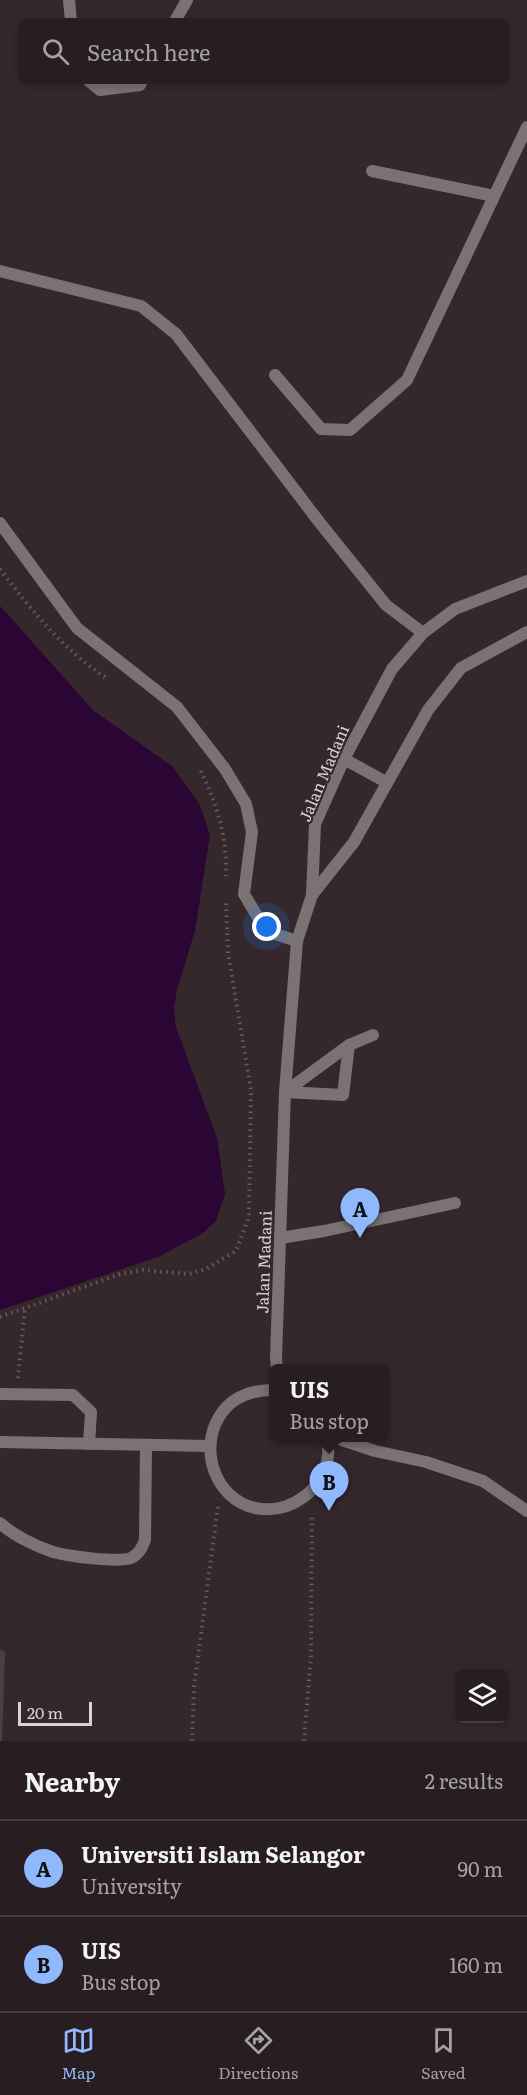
<!DOCTYPE html>
<style>
body{margin:0;font-family:Literata,serif;background:#342b2e;color:#f1f3f6}
.controls{position:absolute;right:18px;bottom:18px;display:grid;overflow:hidden;border-radius:9px;box-shadow:0 3px 9px #0003}
.controls button{width:54px;height:54px;display:grid;place-items:center;padding:0;border:0;border-bottom:2px solid #443c3f;background:#281e21;color:#f1f3f6;font:30px sans-serif}
.scale{position:absolute;left:18px;bottom:15px;width:74px;box-sizing:border-box;padding-left:6px;border:3px solid #dad1d4;border-top:0;font-size:16px;line-height:21px;white-space:nowrap;color:#dad1d4;-webkit-text-stroke:4px #35282c;paint-order:stroke}
.you{position:absolute;left:267px;top:927px;width:21px;height:21px;margin:-15px;border:4px solid #fff;border-radius:50%;background:#1a73e8;box-shadow:0 0 0 9px #1a73e833}
.badge{display:grid;place-items:center;width:39px;height:39px;border-radius:50%;background:#8fb8fd;color:#111;font-size:20px;font-weight:700}
.pin{position:absolute;translate:-50% -50px;filter:drop-shadow(0 2px 3px #0008)}
.pin::after{content:'';position:absolute;top:32px;width:21px;height:18px;background:inherit;clip-path:polygon(0 0,100% 0,50% 100%)}
.popup{position:absolute;left:269px;top:1364px;width:120px;height:78px;box-sizing:border-box;display:grid;place-content:center;border-radius:9px;background:#281e21;filter:drop-shadow(0 2px 4px #0005);font-size:20px;white-space:nowrap;color:#a5a2a5}
.popup b{font-size:22px;color:#f1f3f6}
.popup::after{content:'';position:absolute;left:50%;top:100%;margin-left:-12px;border:12px solid transparent;border-top-color:#281e21}
.list{margin:0;padding:0;list-style:none}
h2{display:flex;justify-content:space-between;align-items:center;height:78px;margin:0;padding:0 24px;font-size:26px}
h2 small{font-size:20px;font-weight:400;color:#a5a2a5}
.list li{display:grid;grid-template-columns:39px 1fr auto;gap:18px;align-items:center;box-sizing:border-box;height:96px;padding:0 24px;border-top:2px solid #443c3f}
.list b{display:block;font-size:22px;white-space:nowrap}
.list p{margin:0;font-size:20px;white-space:nowrap;color:#a5a2a5}
.list em{font-size:20px;font-style:normal;color:#a5a2a5}
.icon{flex:none;width:33px;height:33px;fill:none;stroke:currentColor;stroke-width:2;stroke-linecap:round;stroke-linejoin:round}
.map{position:relative;flex:none;width:527px;height:1741px;overflow:hidden}
.search{position:absolute;background:#281e21;box-shadow:0 3px 9px #0003;left:18px;right:18px;top:18px;height:66px;display:flex;align-items:center;gap:15px;box-sizing:border-box;padding:0 21px;border-radius:9px;color:#a5a2a5;font-size:22px}
.sheet{height:270px;background:#281e21}
nav{display:flex;justify-content:space-around;align-items:center;box-sizing:border-box;height:84px;border-top:2px solid #443c3f;background:#281e21;font-size:16px;color:#a5a2a5}
nav a{display:grid;justify-items:center;gap:3px}
nav .on{color:#8fb8fd}
.map>svg:first-child{display:block}
.water{fill:#2b0534}
.building{fill:#4b3f47}
.lines{fill:none;stroke-linecap:round;stroke-linejoin:round}
.path{stroke:#675c5f;stroke-width:4;stroke-dasharray:1.5 4.5;stroke-linecap:butt}
.lane{stroke:#7b7373;stroke-width:12}
.street{stroke:#7b7373;stroke-width:12}
.labels{text-anchor:middle;dominant-baseline:central;stroke-width:4.5;stroke-linejoin:round;paint-order:stroke}
.street-label{font-size:16px;fill:#dad1d4;stroke:#35282c}
</style>
<div class="map">
<svg width="527" height="1741" viewBox="0 0 527 1741">
<rect width="100%" height="100%" fill="#35282c"/>
<polygon class="water" points="0,606 94,711 172,766 199,803 210,835 195,931 177,989 174,1008 176,1027 217,1138 225,1194 216,1221 203,1233 158,1257 0,1310"/>
<polygon class="building" points="0,1649 5,1652 2,1741 0,1741"/>
<g class="lines">
<g class="path">
<path d="M0,569C32,611 63,650 108,679"/>
<path d="M201,771C218,807 227,837 226,876"/>
<polyline points="0,1317 120,1274 143,1270 188,1274 206,1269 236,1251 249,1217 251,1090 228,953 226,899"/>
<polyline points="18,1378 25,1309"/>
<polyline points="192,1741 194,1687 218,1506"/>
<polyline points="304,1741 311,1656 312,1514"/>
</g>
<g class="lane">
<polyline points="69,0 71,21"/>
<polyline points="175,21 187,0"/>
<polyline points="89,81 100,90 140,85 142,81"/>
<polyline points="372,171 494,196"/>
<polyline points="0,271 141,306 176,334 320,523 386,605 423,633"/>
<polyline points="275,375 321,429 350,430 407,380 527,127"/>
<polyline points="0,523 77,628 177,707 225,769 246,804 252,832 244,894 266,931 297,941"/>
<polyline points="285,1092 343,1095 349,1045"/>
<polyline points="285,1092 349,1045 373,1035"/>
<polyline points="280,1238 324,1231 455,1203"/>
<polyline points="277,1368 276,1358 285,1092 297,941 312,895"/>
<path d="M274,1390C251,1390 231,1397 219,1417C199,1450 215,1499 255,1508C290,1515 324,1490 328,1456C329,1450 327,1443 327,1438"/>
<polyline points="0,1394 73,1395 91,1412 89,1444"/>
<polyline points="336,1438 375,1451 426,1462 483,1481 527,1511"/>
<polyline points="0,1442 209,1446"/>
<path d="M0,1523C13,1535 35,1546 53,1552C67,1556 118,1563 131,1558C139,1554 142,1548 145,1540L146,1445"/>
</g>
<g class="street">
<polyline points="344,759 386,782"/>
<polyline points="312,895 315,824 344,759 392,669 423,633 455,609 527,581"/>
<polyline points="312,895 354,842 428,710 461,668 527,632"/>
</g>
</g>
<g class="labels">
<g class="street-label">
<text transform="translate(323 773) rotate(-67)">Jalan Madani</text>
<text transform="translate(263 1262) rotate(-88)">Jalan Madani</text>
</g>
</g>
</svg>
<div class="controls">
<button><svg class="icon" aria-label="layers" viewBox="0 0 24 24"><path d="M12 4l9 5-9 5-9-5zM3 14l9 5 9-5"/></svg></button>
</div>
<div class="scale">20 m</div>
<div class="you"></div>
<div class="pin badge" style="left:360px;top:1238px">A</div>
<div class="pin badge" style="left:329px;top:1511px">B</div>
<div class="popup"><b>UIS</b>Bus stop</div>
<div class="search"><svg class="icon" aria-label="search" viewBox="0 0 24 24"><circle cx="10" cy="10" r="6"/><path d="M15 15l6 6"/></svg>Search here</div>
</div>
<section class="sheet">
<h2>Nearby<small>2 results</small></h2>
<ul class="list">
<li><span class="badge">A</span><div><b>Universiti Islam Selangor</b><p>University</p></div><em>90 m</em></li>
<li><span class="badge">B</span><div><b>UIS</b><p>Bus stop</p></div><em>160 m</em></li>
</ul>
</section>
<nav>
<a class="on"><svg class="icon" aria-label="map" viewBox="0 0 24 24"><path d="M3 6l6-2 6 2 6-2v14l-6 2-6-2-6 2zM9 4v14M15 6v14"/></svg>Map</a>
<a><svg class="icon" aria-label="directions" viewBox="0 0 24 24"><path d="M12 3l9 9-9 9-9-9zM9 14v-3h6M13 9l2 2-2 2"/></svg>Directions</a>
<a><svg class="icon" aria-label="saved" viewBox="0 0 24 24"><path d="M7 4h10v16l-5-4-5 4z"/></svg>Saved</a>
</nav>
